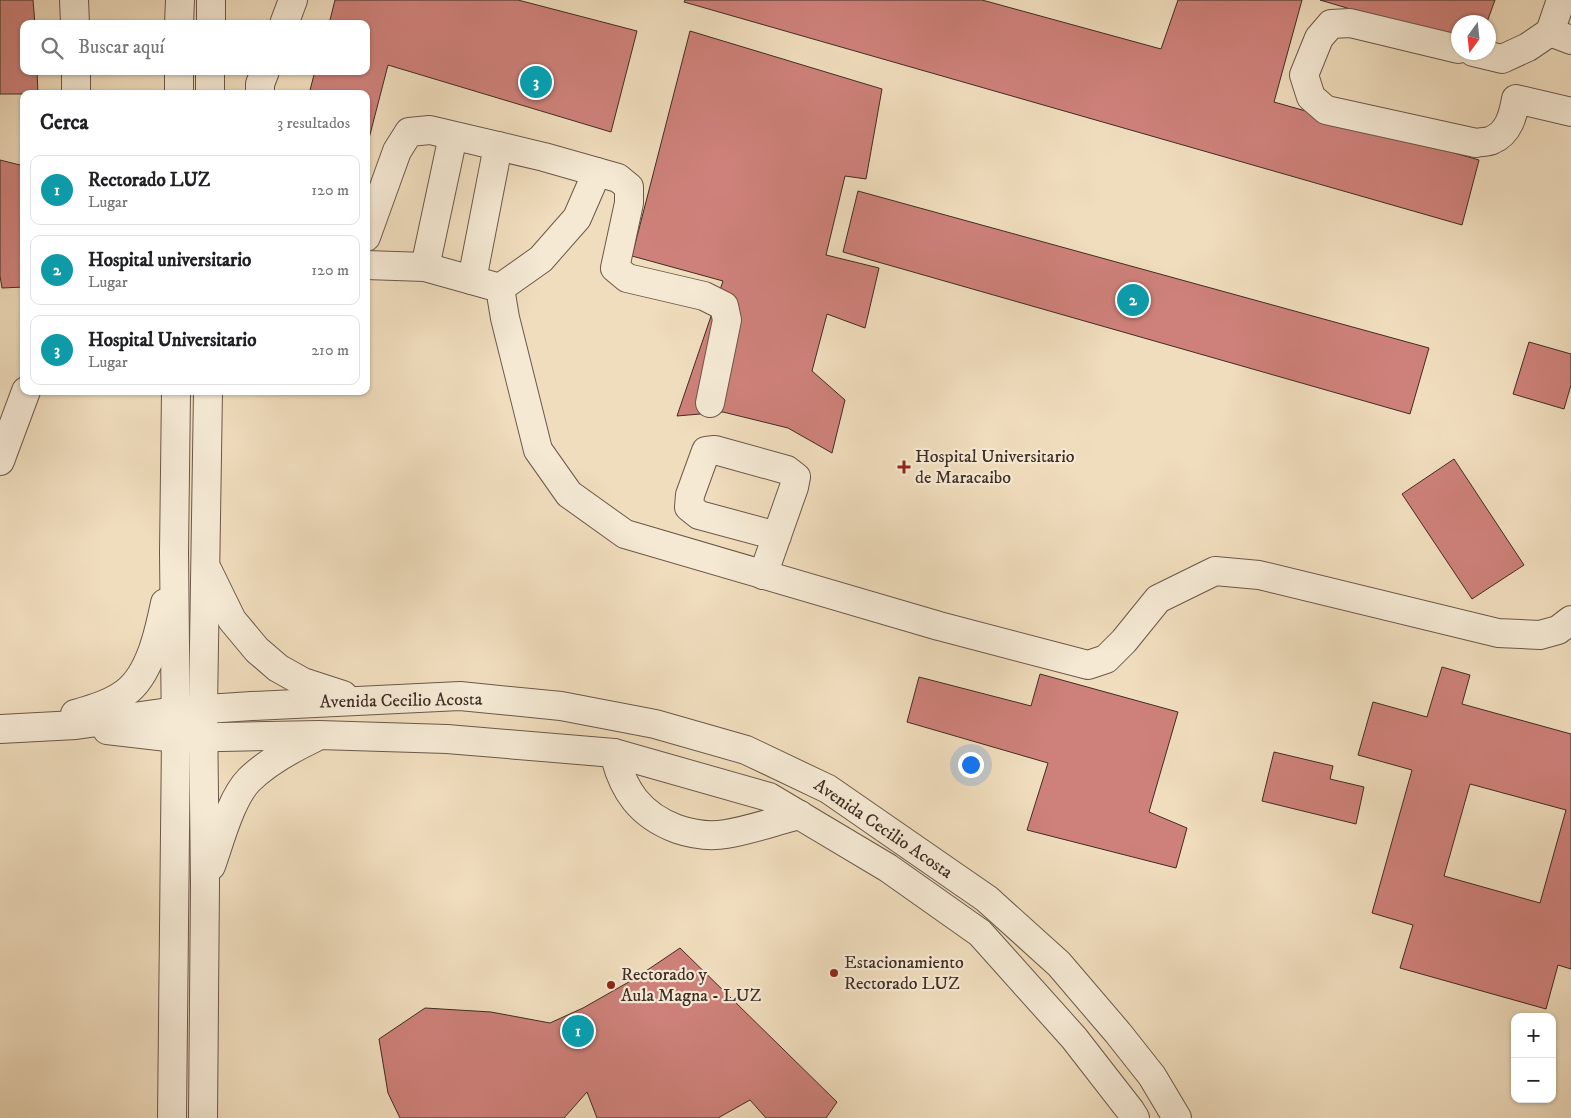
<!DOCTYPE html>
<html lang="es">
<meta charset="utf-8">
<style>
body{margin:0;font-family:"IM FELL DW Pica",serif;background:#f6f6f6;color:#202124}
.controls{position:absolute;right:15px;bottom:15px;display:grid;overflow:hidden;border-radius:10px;box-shadow:0 1px 4px #0004}
.controls button{width:45px;height:45px;display:grid;place-items:center;padding:0;border:0;border-bottom:1px solid #e0e0e0;background:#fff;color:#202124;font:25px sans-serif}
.compass{position:absolute;left:1451px;top:15px;width:45px;height:45px;border-radius:50%;background:#fff;box-shadow:0 1px 4px #0004;rotate:195deg}
.you{position:absolute;left:970px;top:764px;width:18px;height:18px;margin:-12px;border:4px solid #fff;border-radius:50%;background:#1a73e8;box-shadow:0 0 0 8px #1a73e833}
.badge{display:grid;place-items:center;width:32px;height:32px;border-radius:50%;background:#8f2418;color:#fff;font-size:16px;font-weight:700}
.pin{position:absolute;translate:-50% -50%;border:2px solid #fff;box-shadow:0 1px 5px #0006}
.list{margin:0;padding:0;list-style:none}
h2{display:flex;justify-content:space-between;align-items:center;height:65px;margin:0;padding:0 20px;font-size:21px}
h2 small{font-size:16px;font-weight:400;color:#757577}
.list li{display:grid;grid-template-columns:32px 1fr auto;gap:15px;align-items:center;box-sizing:border-box;height:70px;margin:0 10px 10px;padding:0 10px;border:1px solid #e0e0e0;border-radius:10px}
.list b{display:block;font-size:19px;white-space:nowrap}
.list p{margin:0;font-size:16px;white-space:nowrap;color:#757577}
.list em{font-size:16px;font-style:normal;color:#757577}
.icon{flex:none;width:28px;height:28px;fill:none;stroke:currentColor;stroke-width:2;stroke-linecap:round;stroke-linejoin:round}
.map{position:relative;flex:none;width:1571px;height:1118px;overflow:hidden}
.search{position:absolute;background:#fff;box-shadow:0 1px 4px #0004;left:20px;top:20px;width:350px;height:55px;display:flex;align-items:center;gap:12px;box-sizing:border-box;padding:0 18px;border-radius:10px;color:#757577;font-size:19px}
.panel{position:absolute;background:#fff;box-shadow:0 1px 4px #0004;left:20px;top:90px;width:350px;height:305px;border-radius:10px}
.map>svg:first-child{display:block}
.building{fill:#ce817a;stroke:#3f2c23;fill-rule:evenodd}
.lines{fill:none;stroke-linecap:round;stroke-linejoin:round}
.minor-casing{stroke:#6b584a;stroke-width:30}
.minor{stroke:#f5e9d4;stroke-width:28}
.poi-dot{fill:#8f2418;stroke:#f5e9d4;stroke-width:2}
.labels{text-anchor:middle;dominant-baseline:central;stroke-width:4.5;stroke-linejoin:round;paint-order:stroke}
.poi-label{font-size:18px;fill:#3f2c23;stroke:#f5e9d4;text-anchor:start}
.street-label{font-size:18px;fill:#3f2c23;stroke:#f5e9d4}
</style>
<div class="map">
<svg width="1571" height="1118" viewBox="0 0 1571 1118">
<rect width="100%" height="100%" fill="#f0ddbd"/>
<filter id="stains"><feTurbulence type="fractalNoise" baseFrequency=".004" numOctaves="4"/><feColorMatrix values="0 0 0 0 .2 0 0 0 0 .09 0 0 0 0 .02 0 0 0 .5 -.17"/></filter>
<radialGradient id="worn" r=".72"><stop offset=".6" stop-color="#630" stop-opacity="0"/><stop offset="1" stop-color="#630" stop-opacity=".3"/></radialGradient>
<g class="building">
<polygon points="0,0 33,0 35,24 24,24 24,71 37,71 38,94 0,94"/>
<polygon points="335,0 518,0 637,31 611,132 388,65 366,150 366,94 309,94 315,71 366,71 366,24 329,24"/>
<polygon points="685,0 982,0 1161,49 1178,0 1302,0 1274,102 1479,160 1462,225 684,2"/>
<polygon points="1320,0 1495,0 1487,22 1458,22 1458,41"/>
<polygon points="690,31 882,89 866,179 845,176 826,255 879,268 865,328 827,314 812,371 845,400 832,453 788,428 723,412 677,416 723,281 632,256"/>
<polygon points="0,160 24,166 24,287 2,288 0,276"/>
<polygon points="858,191 1429,348 1410,414 843,252"/>
<polygon points="1529,342 1571,354 1571,385 1564,409 1513,394"/>
<polygon points="1454,459 1524,565 1472,599 1402,494"/>
<path d="M1442,667L1470,675L1462,704L1571,734V969L1558,965L1546,1009L1400,968L1413,925L1372,913L1412,770L1358,755L1373,702L1427,717ZM1470,784L1566,810L1540,903L1444,876Z"/>
<polygon points="1040,674 1178,712 1149,812 1187,828 1176,868 1027,830 1048,763 907,722 919,677 1031,706"/>
<polygon points="1274,752 1333,766 1330,779 1364,787 1356,824 1262,801"/>
<polygon points="680,948 837,1102 826,1118 766,1118 750,1100 718,1118 597,1118 587,1092 564,1118 400,1118 388,1093 379,1039 425,1008 491,1012 550,1023 583,1008 634,979"/>
</g>
<g class="lines">
<defs>
<g id="minor">
<polyline points="74,0 75,24"/>
<polyline points="179,24 180,0"/>
<polyline points="211,24 211,0"/>
<polyline points="284,24 293,0"/>
<polyline points="1550,32 1571,40"/>
<path d="M1458,49L1350,23L1331,24L1319,38L1304,75L1311,97L1326,110L1476,143C1481,142 1488,142 1492,140C1509,133 1513,115 1516,99L1571,112"/>
<polyline points="1473,52 1502,59 1528,47 1550,32 1561,0"/>
<polyline points="76,71 76,94"/>
<polyline points="179,94 179,71"/>
<polyline points="210,94 210,71"/>
<polyline points="260,94 260,84 265,71"/>
<polyline points="366,237 397,151 409,132 430,130 544,157 618,178 629,187 629,203 615,268 627,278 704,296 724,306 727,320 710,403"/>
<polyline points="366,265 425,267 500,288 505,318 538,450 569,494 625,534 939,626 1088,665 1106,659 1124,641 1158,599 1215,571 1259,575 1498,633 1540,635 1558,630 1571,620"/>
<polyline points="425,267 453,136"/>
<polyline points="472,280 498,146"/>
<polyline points="500,288 541,259 577,218 597,172"/>
<polyline points="0,461 26,391"/>
<polyline points="208,571 232,620 257,650 278,668 303,682 343,695"/>
<polyline points="763,575 794,487 796,477 787,470 715,450 706,451 690,495 689,507 699,515 777,536"/>
<path d="M75,714C92,709 110,704 125,693C150,675 159,632 165,603"/>
<polyline points="0,729 76,725 176,711 252,706 460,696 561,706 655,724 746,750 828,789 987,899 1059,964 1118,1033 1152,1076 1177,1118"/>
<polyline points="107,730 176,738 319,735 447,739 614,753 769,797 888,868 980,933 1074,1038 1130,1110 1135,1118"/>
<path d="M614,753C623,791 640,815 677,829C692,834 709,837 726,834C751,830 775,821 800,815"/>
<path d="M211,866C220,841 231,798 249,780C267,762 291,749 314,738"/>
<polyline points="172,1118 176,738 174,553 176,391"/>
<polyline points="203,1118 205,884 203,709 208,391"/>
</g>
</defs>
<use href="#minor" class="minor-casing"/>
<use href="#minor" class="minor"/>
</g>
<g class="poi-dot">
<path d="M901.5 459.5h5v5h5v5h-5v5h-5v-5h-5v-5h5z"/>
<circle cx="834" cy="973" r="5"/>
<circle cx="611" cy="985" r="5"/>
</g>
<g class="labels">
<g class="poi-label">
<text x="915" y="457">Hospital Universitario<tspan x="915" dy="21">de Maracaibo</tspan></text>
<text x="844" y="963">Estacionamiento<tspan x="844" dy="21">Rectorado LUZ</tspan></text>
<text x="621" y="975">Rectorado y<tspan x="621" dy="21">Aula Magna - LUZ</tspan></text>
</g>
<g class="street-label">
<text transform="translate(401 701) rotate(-1)">Avenida Cecilio Acosta</text>
<text transform="translate(883 829) rotate(34)">Avenida Cecilio Acosta</text>
</g>
</g>
<rect width="100%" height="100%" filter="url(#stains)"/>
<rect width="100%" height="100%" fill="url(#worn)"/>
</svg>
<div class="controls">
<button>+</button>
<button>−</button>
</div>
<svg class="compass" viewBox="-18 -18 36 36"><path d="M0-13l5 13h-10z" fill="#e53935"/><path d="M0 13l5-13h-10z" fill="#757577"/></svg>
<div class="you"></div>
<div class="pin badge" style="left:578px;top:1031px;background:#0f9aa8">1</div>
<div class="pin badge" style="left:1133px;top:300px;background:#0f9aa8">2</div>
<div class="pin badge" style="left:536px;top:82px;background:#0f9aa8">3</div>
<div class="search"><svg class="icon" aria-label="search" viewBox="0 0 24 24"><circle cx="10" cy="10" r="6"/><path d="M15 15l6 6"/></svg>Buscar aquí</div>
<section class="panel">
<h2>Cerca<small>3 resultados</small></h2>
<ul class="list">
<li><span class="badge" style="background:#0f9aa8">1</span><div><b>Rectorado LUZ</b><p>Lugar</p></div><em>120 m</em></li>
<li><span class="badge" style="background:#0f9aa8">2</span><div><b>Hospital universitario</b><p>Lugar</p></div><em>120 m</em></li>
<li><span class="badge" style="background:#0f9aa8">3</span><div><b>Hospital Universitario</b><p>Lugar</p></div><em>210 m</em></li>
</ul>
</section>
</div>
